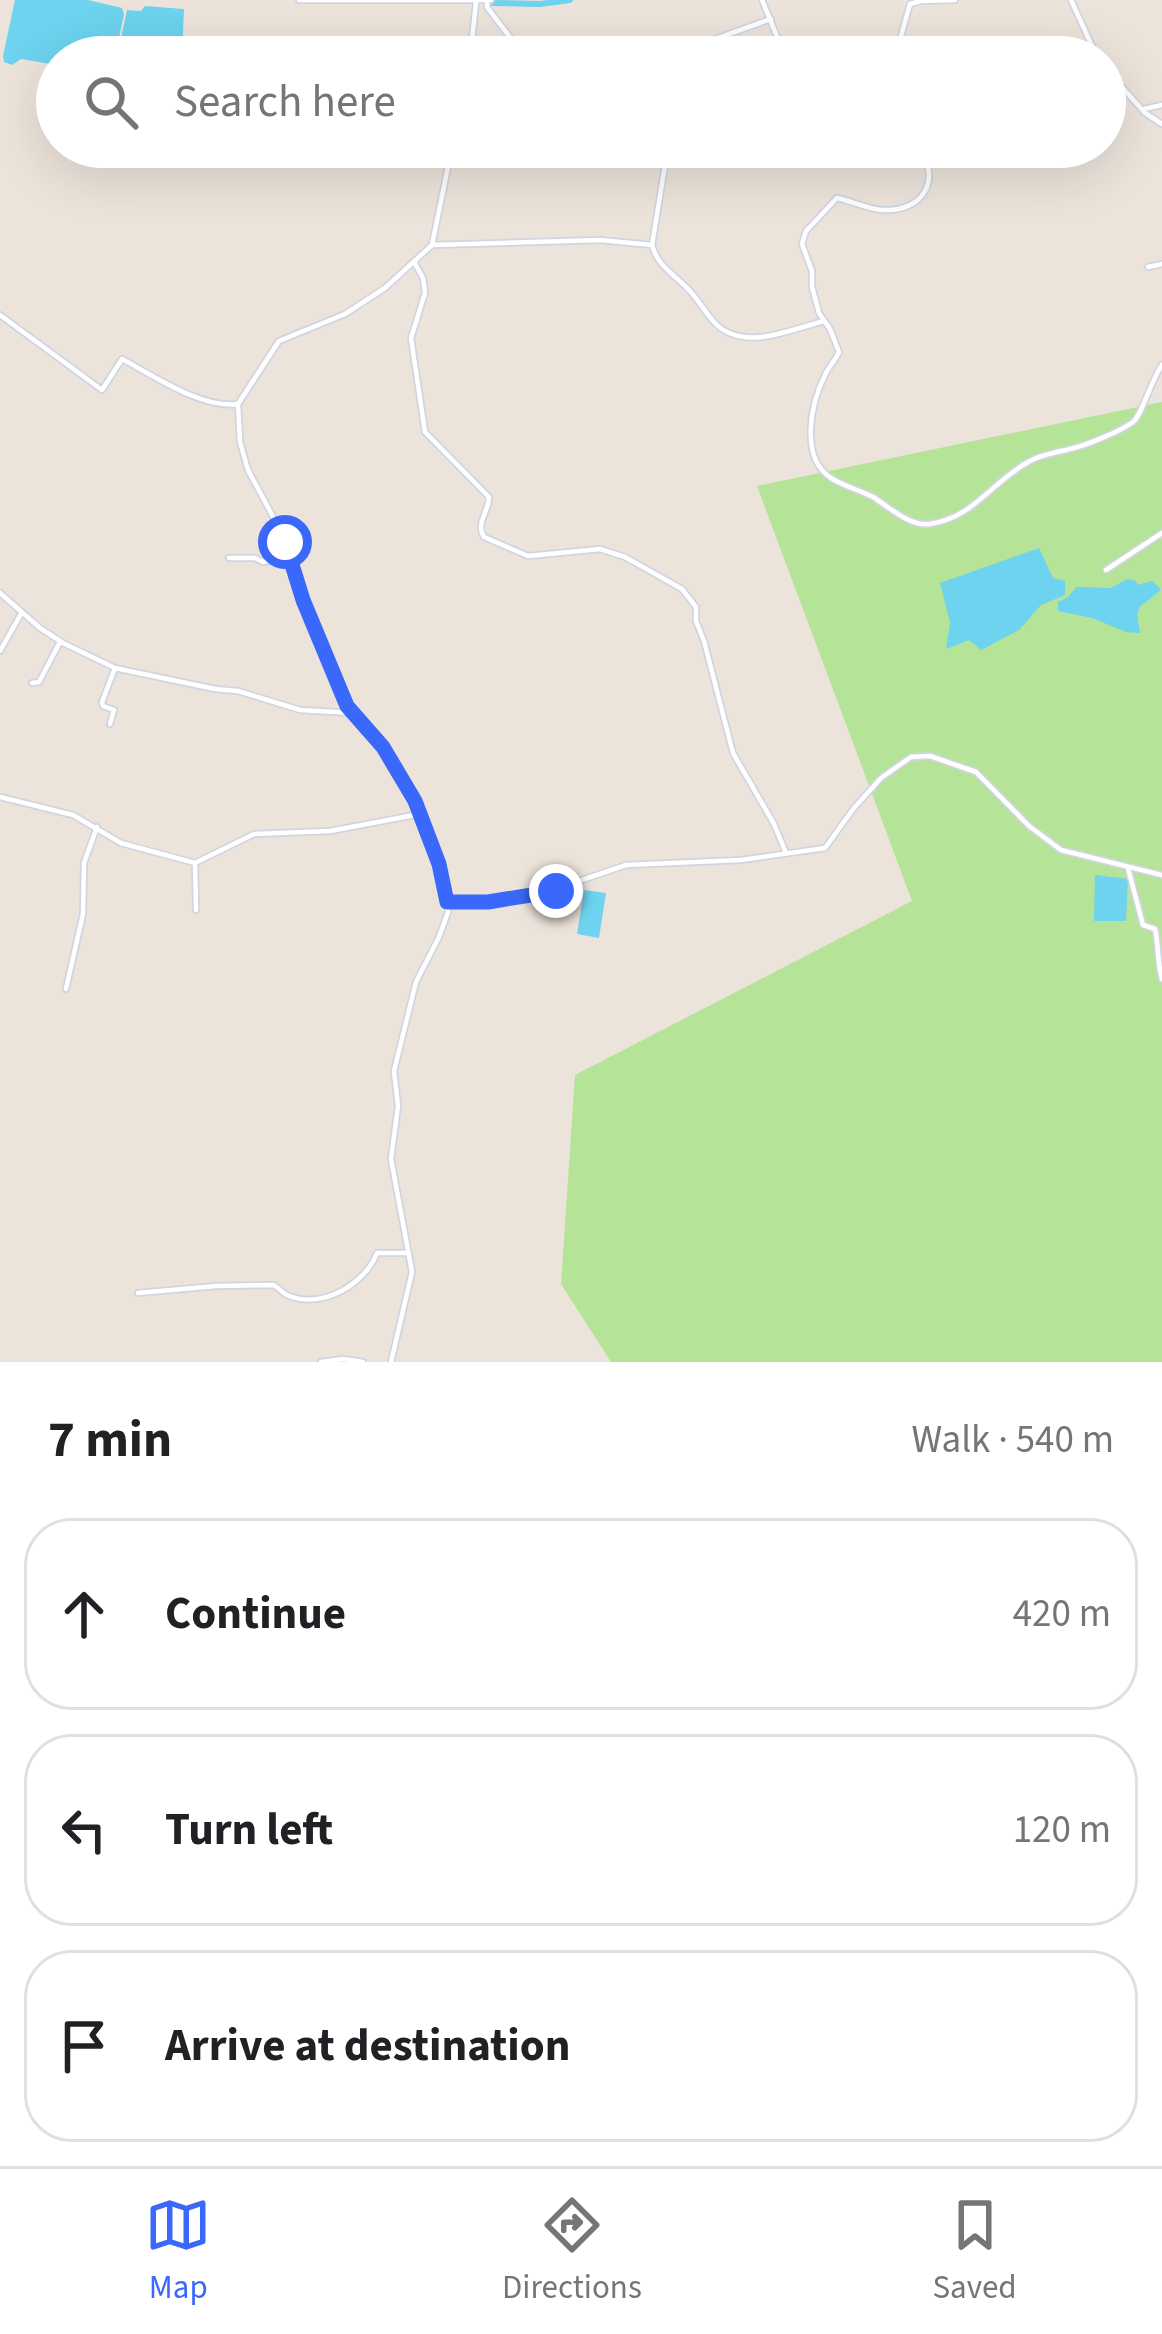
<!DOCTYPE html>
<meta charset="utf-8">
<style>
body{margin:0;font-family:"Source Sans 3",sans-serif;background:#f6f6f6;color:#202124}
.stop{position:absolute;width:36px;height:36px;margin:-27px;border:9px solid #3a68fa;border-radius:50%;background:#fff}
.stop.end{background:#3a68fa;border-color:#fff;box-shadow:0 3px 12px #0008}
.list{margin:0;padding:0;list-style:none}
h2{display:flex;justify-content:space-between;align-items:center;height:156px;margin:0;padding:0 48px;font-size:51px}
h2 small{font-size:39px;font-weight:400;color:#757577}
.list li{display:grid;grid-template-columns:78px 1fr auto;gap:36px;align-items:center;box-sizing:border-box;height:192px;margin:0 24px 24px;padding:0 24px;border:3px solid #e0e0e0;border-radius:48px}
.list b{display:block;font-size:45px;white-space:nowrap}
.list em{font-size:39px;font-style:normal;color:#757577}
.icon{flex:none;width:66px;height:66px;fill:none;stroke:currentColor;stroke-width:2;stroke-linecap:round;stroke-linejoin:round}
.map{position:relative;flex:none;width:1162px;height:1362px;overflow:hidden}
.search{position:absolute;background:#fff;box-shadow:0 12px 48px #0002;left:36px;right:36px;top:36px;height:132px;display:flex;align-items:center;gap:30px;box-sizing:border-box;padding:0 42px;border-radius:66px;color:#757577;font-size:45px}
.sheet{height:804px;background:#fff}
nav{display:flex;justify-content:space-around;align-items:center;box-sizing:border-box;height:168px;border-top:3px solid #e0e0e0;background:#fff;font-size:33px;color:#757577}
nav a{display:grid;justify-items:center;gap:6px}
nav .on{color:#3a68fa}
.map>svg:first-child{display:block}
.green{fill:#b5e397}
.water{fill:#6dd3ee}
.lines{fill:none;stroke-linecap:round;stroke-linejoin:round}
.canal{stroke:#6dd3ee;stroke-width:6}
.street-casing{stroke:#d0d5e2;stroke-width:8}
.street{stroke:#fff;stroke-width:4.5}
.route{stroke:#3a68fa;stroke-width:15}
</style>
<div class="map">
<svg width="1162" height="1362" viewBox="0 0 1162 1362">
<rect width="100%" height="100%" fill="#ece4db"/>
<polygon class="green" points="1162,402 1162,1362 611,1362 561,1284 575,1075 912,901 757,486"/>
<g class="water">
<polygon points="15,0 88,0 122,8 124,14 115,57 57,57 57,65 21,59 12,65 4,62 3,56"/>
<polygon points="145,6 184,9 182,57 117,57 127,10 141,11"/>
<polygon points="1039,548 1053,578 1065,581 1065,595 1041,605 1019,630 981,650 969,640 946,649 950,622 940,583"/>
<path d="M1127,579L1136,581L1138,585L1152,581L1161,589C1140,611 1134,599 1140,633L1126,632L1092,618L1058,611V602L1068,597L1076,587L1111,588Z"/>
<polygon points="1095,875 1128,879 1126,921 1094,921"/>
<polygon points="584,890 606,893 599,938 577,934"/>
</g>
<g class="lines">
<polyline class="canal" points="493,3 540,4 570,0"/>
<defs>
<g id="street">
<polyline points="299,0 491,0"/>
<polyline points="762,0 785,56 783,57"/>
<polyline points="1071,0 1097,57"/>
<polyline points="487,1 487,7 525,57"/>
<polyline points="470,57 476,3"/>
<polyline points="665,57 771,19"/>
<polyline points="902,57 901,36 910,4 921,1 955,0"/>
<polyline points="1105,68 1145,113 1162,124"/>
<polyline points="1144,109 1162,105"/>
<polyline points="639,147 667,153 652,245"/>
<path d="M919,147C942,180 923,212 883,210C867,209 852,201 837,198L806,231L802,244L812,271V287L819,313L830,329L839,352C835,361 829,366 825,375C811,403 799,457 831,478C843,486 859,490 873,497C889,507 910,527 930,524C975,517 992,481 1030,461C1043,454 1059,452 1074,448C1089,444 1121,431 1133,422C1142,415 1151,380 1162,365"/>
<path d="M432,245L600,240L652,245C658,266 671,272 686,287C698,298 705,313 716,324C744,352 792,329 824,321"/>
<path d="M414,262L423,278L425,293L411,338L425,432L489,497C489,512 475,523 484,537L528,556L600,549L625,557L682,589L696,607V621L704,641L733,753L774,824L786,853"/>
<polyline points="1148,267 1162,264"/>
<path d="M0,315L102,390L122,359C154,376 202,409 238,404"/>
<polyline points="229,558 255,558 263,562 288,557"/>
<polyline points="1106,570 1162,533"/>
<polyline points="0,593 40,628 63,643 115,668 215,689 238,691 300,710 353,713"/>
<polyline points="0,651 21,614"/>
<polyline points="32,683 39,682 60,642"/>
<polyline points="110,724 114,710 103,706 102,702 115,668"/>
<polyline points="0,797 73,815 121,843 195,863 254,834 330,831 420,814"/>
<polyline points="195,863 196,910"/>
<path d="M1128,868L1143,925L1155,929C1159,946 1157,962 1162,979"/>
<polyline points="447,902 488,901 541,894 626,865 741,860 825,848 854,808 881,778 911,757 930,756 976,772 1029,826 1061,850 1162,875"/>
<polyline points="66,989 83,914 84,863 97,827"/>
<path d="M138,1293L216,1286L274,1285C277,1287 285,1295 289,1296C323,1309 365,1284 377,1253H409"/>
<polyline points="321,1362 343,1359 363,1362"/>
<polyline points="391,1362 412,1272 391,1159 398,1106 394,1071 416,982 439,937 448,912 447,902 439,864 415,801 384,747 347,706 303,600 278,526 248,470 240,442 238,404 279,341 345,314 385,288 432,245 452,147"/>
</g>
</defs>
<use href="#street" class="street-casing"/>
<use href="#street" class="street"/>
</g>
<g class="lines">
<polyline class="route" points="285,542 303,600 347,706 383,747 415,801 439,864 447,902 488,902 556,891"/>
</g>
</svg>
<div class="stop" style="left:285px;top:542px"></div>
<div class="stop end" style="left:556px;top:891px"></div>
<div class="search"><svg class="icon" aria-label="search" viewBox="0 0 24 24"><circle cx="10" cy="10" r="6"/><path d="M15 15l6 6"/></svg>Search here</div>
</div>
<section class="sheet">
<h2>7 min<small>Walk · 540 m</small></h2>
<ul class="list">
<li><svg class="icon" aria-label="ahead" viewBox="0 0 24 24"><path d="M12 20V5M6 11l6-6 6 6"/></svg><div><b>Continue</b></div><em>420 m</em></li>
<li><svg class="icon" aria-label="left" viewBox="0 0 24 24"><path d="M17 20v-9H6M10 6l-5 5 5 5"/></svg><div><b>Turn left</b></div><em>120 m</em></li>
<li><svg class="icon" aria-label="arrive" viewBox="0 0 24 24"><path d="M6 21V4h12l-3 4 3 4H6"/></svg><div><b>Arrive at destination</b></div></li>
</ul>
</section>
<nav>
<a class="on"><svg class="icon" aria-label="map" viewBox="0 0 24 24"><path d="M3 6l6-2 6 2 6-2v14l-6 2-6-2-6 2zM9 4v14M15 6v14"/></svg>Map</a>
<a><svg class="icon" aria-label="directions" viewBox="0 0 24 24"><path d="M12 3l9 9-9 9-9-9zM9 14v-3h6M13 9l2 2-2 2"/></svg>Directions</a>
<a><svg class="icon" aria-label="saved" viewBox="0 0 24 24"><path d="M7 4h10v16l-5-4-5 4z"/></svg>Saved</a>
</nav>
